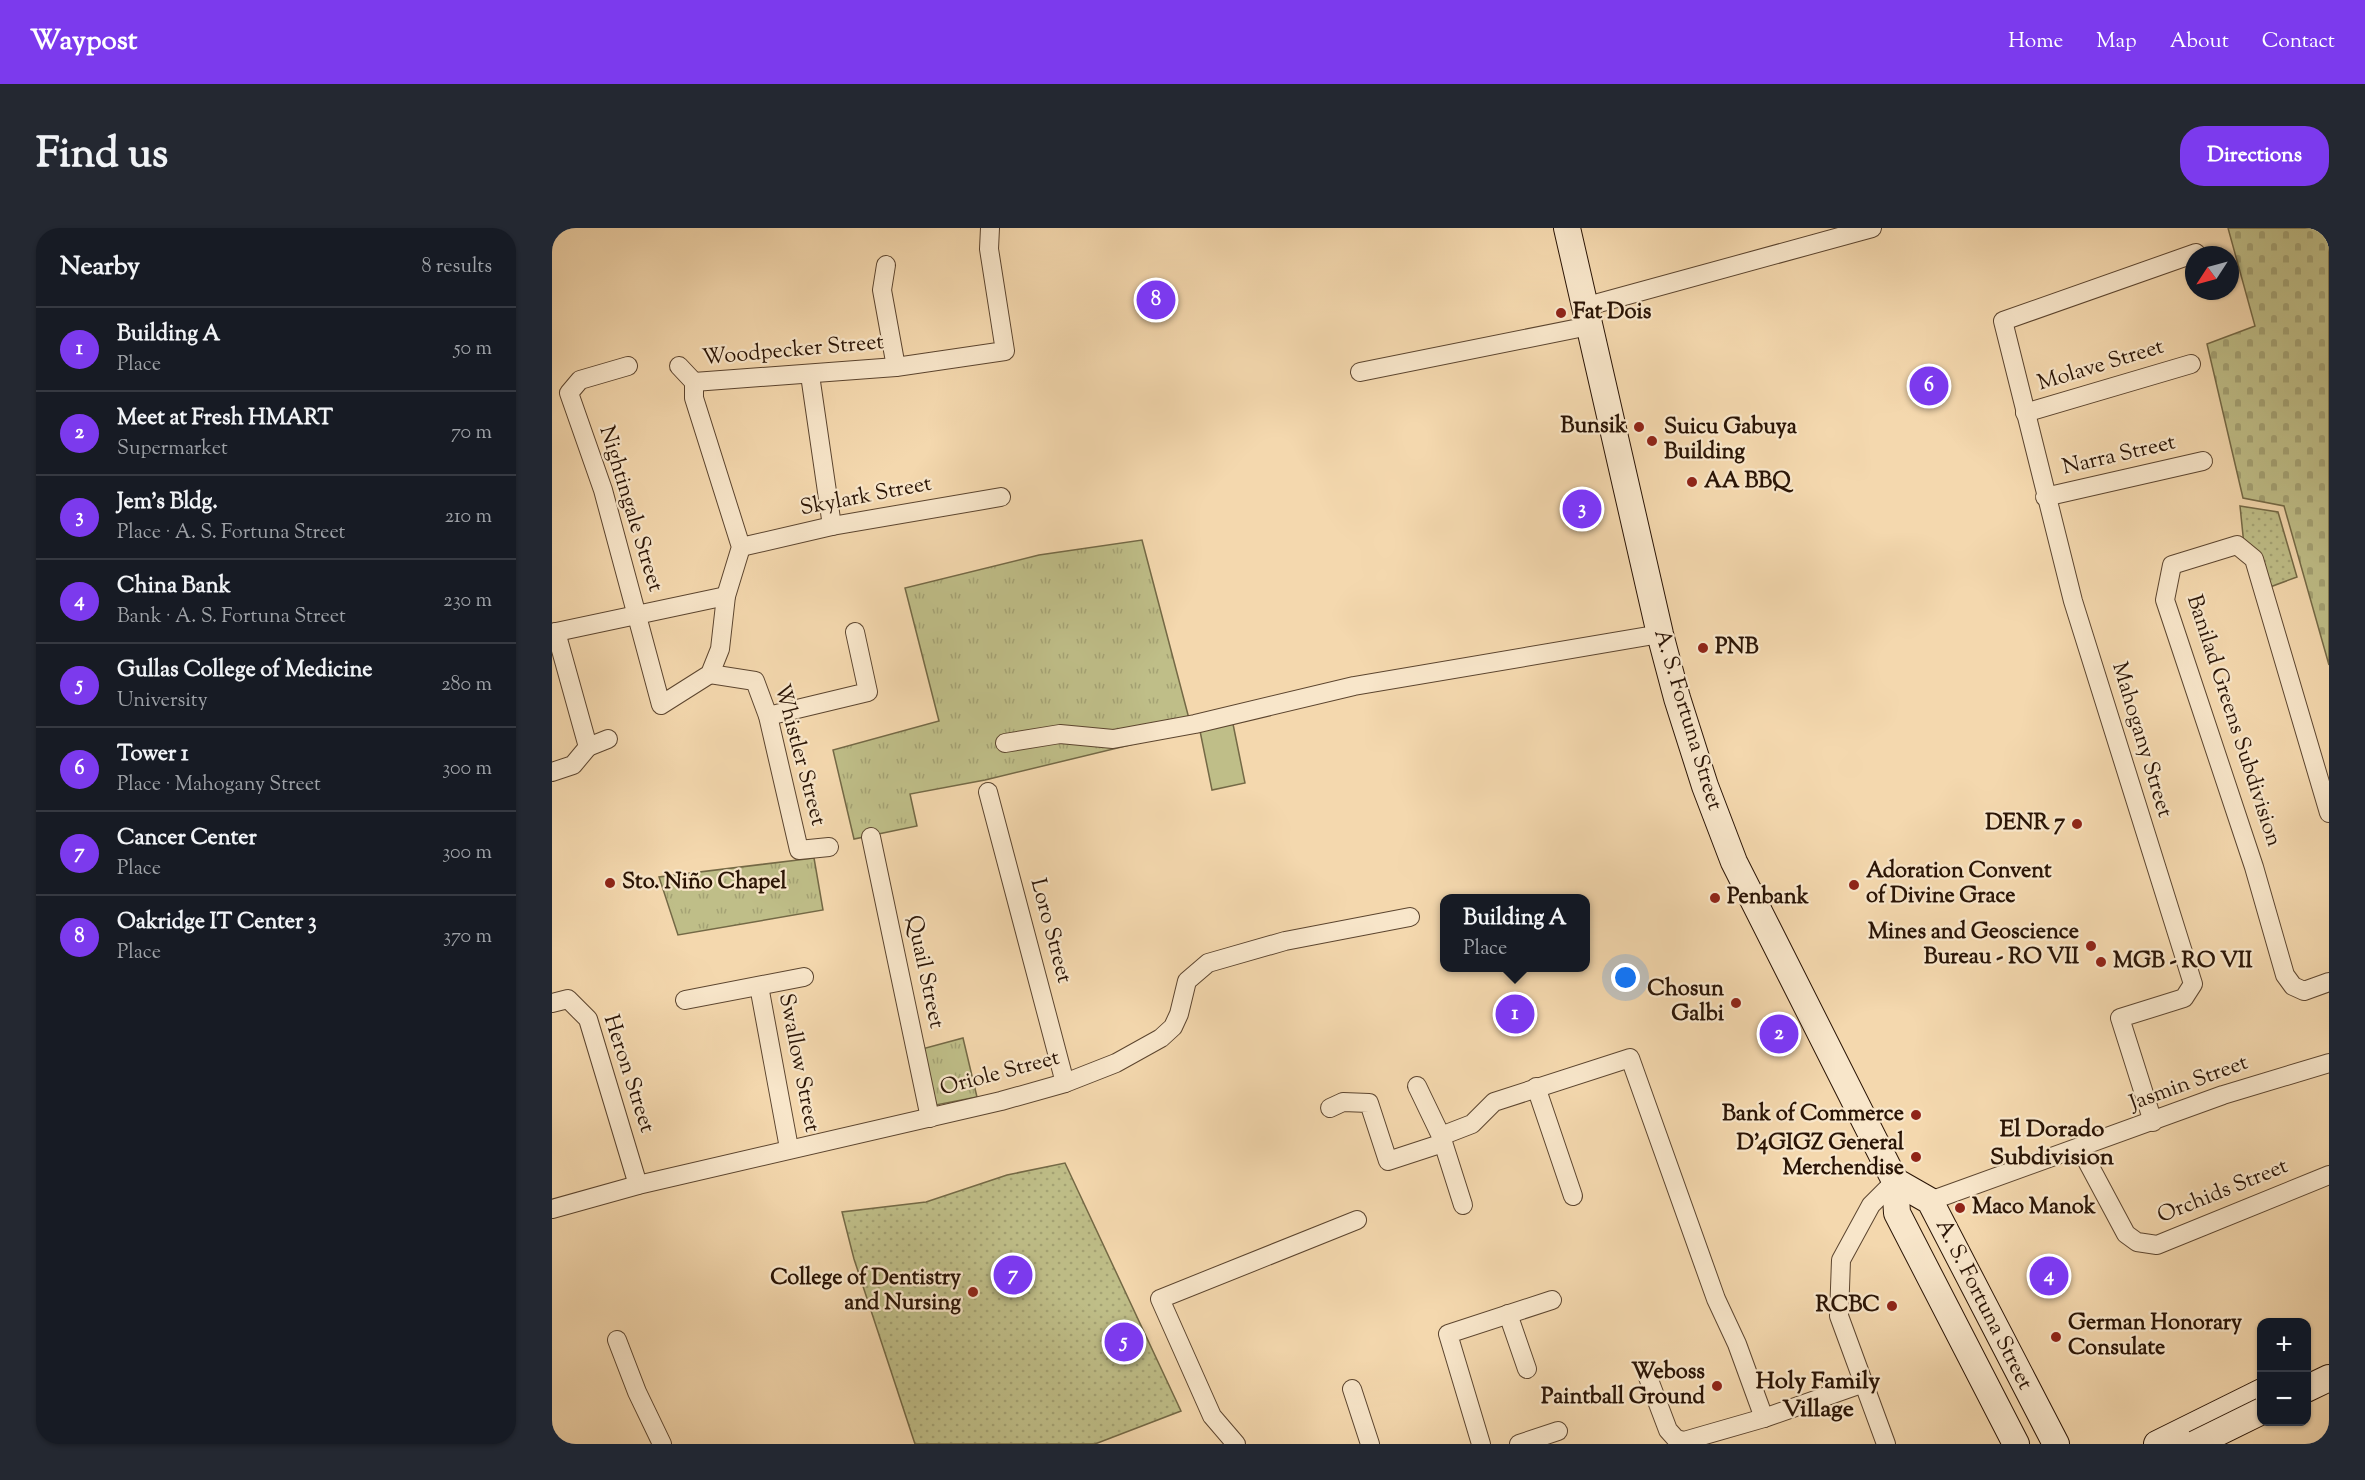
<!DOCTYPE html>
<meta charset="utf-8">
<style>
body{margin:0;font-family:"Sorts Mill Goudy",serif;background:#242831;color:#f1f3f6}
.controls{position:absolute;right:18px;bottom:18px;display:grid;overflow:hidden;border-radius:12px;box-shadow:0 2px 4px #0004}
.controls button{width:54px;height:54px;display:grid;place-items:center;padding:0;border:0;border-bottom:2px solid #363941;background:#171b24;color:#f1f3f6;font:30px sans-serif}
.compass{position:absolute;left:1633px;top:18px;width:54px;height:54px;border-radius:50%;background:#171b24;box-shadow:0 2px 4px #0004;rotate:234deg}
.you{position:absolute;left:1074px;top:750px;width:21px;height:21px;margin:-15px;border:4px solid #fff;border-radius:50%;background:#1a73e8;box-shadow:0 0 0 9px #1a73e833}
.badge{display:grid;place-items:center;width:39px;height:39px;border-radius:50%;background:#7c3aed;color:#fff;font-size:20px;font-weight:700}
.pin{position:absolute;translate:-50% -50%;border:3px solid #fff;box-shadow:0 2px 6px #0006}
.popup{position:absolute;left:888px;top:666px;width:150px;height:78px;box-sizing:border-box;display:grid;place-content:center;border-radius:12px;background:#171b24;filter:drop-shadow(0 2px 4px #0005);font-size:20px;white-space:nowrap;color:#9ea1a6}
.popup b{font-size:22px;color:#f1f3f6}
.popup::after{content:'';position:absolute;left:50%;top:100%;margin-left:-12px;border:12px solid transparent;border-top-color:#171b24}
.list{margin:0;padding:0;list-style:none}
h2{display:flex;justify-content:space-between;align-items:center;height:78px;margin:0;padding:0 24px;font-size:26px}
h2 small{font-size:20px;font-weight:400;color:#9ea1a6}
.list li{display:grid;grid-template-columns:39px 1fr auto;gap:18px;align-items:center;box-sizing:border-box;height:84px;padding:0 24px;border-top:2px solid #363941}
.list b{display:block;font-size:22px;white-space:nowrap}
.list p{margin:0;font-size:20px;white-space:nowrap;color:#9ea1a6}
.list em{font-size:20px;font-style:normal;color:#9ea1a6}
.map{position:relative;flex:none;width:1777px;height:1216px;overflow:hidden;border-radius:24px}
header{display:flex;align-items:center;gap:36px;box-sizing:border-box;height:84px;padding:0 30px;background:#7c3aed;color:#fff}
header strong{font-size:28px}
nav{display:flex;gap:33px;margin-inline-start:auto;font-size:21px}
.intro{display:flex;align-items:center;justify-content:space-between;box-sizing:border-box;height:144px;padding:0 36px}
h1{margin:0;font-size:42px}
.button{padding:15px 27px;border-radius:24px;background:#7c3aed;color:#fff;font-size:21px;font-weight:700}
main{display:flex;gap:36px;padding:0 36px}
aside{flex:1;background:#171b24;border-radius:24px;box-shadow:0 2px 4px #0004}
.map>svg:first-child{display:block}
.grass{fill:url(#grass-tufts);stroke:#746946;stroke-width:1.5}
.cemetery{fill:url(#cemetery-stones);stroke:#746946;stroke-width:1.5}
.park{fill:url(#park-dots);stroke:#746946;stroke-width:1.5}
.pitch{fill:#bfbe88;stroke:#746946;stroke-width:1.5}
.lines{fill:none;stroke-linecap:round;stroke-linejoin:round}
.minor-casing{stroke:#5c452f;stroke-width:20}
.secondary-casing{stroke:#2a1405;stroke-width:28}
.minor{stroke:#f8e6ca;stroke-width:18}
.secondary{stroke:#f8e6ca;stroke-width:26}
.secondary-bridge-casing{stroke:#2a1405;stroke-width:28;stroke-linecap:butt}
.secondary-bridge{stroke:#f8e6ca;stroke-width:26}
.poi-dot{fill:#8f2418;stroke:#f8e6ca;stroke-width:2}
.labels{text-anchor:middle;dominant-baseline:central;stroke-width:4.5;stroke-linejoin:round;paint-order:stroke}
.poi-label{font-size:22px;font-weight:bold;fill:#2a1405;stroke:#f8e6ca;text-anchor:start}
.street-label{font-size:22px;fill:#2a1405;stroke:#f8e6ca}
.neighbourhood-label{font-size:24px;font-weight:bold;fill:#2a1405;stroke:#f8e6ca}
</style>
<header>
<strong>Waypost</strong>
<nav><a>Home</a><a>Map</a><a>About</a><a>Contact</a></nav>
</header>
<div class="intro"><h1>Find us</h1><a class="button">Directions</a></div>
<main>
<aside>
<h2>Nearby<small>8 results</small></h2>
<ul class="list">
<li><span class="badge">1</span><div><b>Building A</b><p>Place</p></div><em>50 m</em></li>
<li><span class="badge">2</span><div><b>Meet at Fresh HMART</b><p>Supermarket</p></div><em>70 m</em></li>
<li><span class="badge">3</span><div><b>Jem's Bldg.</b><p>Place · A. S. Fortuna Street</p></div><em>210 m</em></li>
<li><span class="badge">4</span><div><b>China Bank</b><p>Bank · A. S. Fortuna Street</p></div><em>230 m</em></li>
<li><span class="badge">5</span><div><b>Gullas College of Medicine</b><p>University</p></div><em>280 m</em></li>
<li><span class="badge">6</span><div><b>Tower 1</b><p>Place · Mahogany Street</p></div><em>300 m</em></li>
<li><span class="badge">7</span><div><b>Cancer Center</b><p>Place</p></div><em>300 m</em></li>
<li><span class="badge">8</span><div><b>Oakridge IT Center 3</b><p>Place</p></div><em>370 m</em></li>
</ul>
</aside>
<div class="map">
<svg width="1777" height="1216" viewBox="0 0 1777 1216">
<defs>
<pattern id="grass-tufts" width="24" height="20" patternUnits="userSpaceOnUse" patternTransform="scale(1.5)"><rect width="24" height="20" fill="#bfbe88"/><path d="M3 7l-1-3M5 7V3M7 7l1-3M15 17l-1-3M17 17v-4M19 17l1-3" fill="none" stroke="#a4a274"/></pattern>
<pattern id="cemetery-stones" width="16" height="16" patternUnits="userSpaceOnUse" patternTransform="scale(1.5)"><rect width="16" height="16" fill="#bfbe88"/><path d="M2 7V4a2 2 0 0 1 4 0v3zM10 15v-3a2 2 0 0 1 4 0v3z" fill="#a4a274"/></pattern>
<pattern id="park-dots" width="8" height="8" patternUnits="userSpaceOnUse" patternTransform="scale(1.5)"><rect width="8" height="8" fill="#bfbe88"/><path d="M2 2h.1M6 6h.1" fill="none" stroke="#a4a274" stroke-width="1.8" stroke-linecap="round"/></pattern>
</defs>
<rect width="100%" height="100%" fill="#f4d8ae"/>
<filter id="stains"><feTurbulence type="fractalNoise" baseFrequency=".00333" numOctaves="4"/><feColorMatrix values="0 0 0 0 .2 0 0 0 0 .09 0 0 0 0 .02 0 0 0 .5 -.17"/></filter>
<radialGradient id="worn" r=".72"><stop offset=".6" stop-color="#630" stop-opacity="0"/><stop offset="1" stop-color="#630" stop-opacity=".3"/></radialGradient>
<g class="grass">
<polygon points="590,312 640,502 433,552 358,566 365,598 302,611 281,522 387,493 353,360 487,327"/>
<polygon points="262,630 271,682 126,707 107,649"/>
<polygon points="411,810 425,869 384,877 370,821"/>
</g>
<polygon class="cemetery" points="1676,0 1777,0 1777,437 1732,278 1691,270 1655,116 1703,98"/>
<g class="park">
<polygon points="1688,278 1726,284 1745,349 1718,359 1692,317"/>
<polygon points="513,935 629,1183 543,1216 363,1216 302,1031 290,984 374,974 455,947"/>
</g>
<polygon class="pitch" points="681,496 693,555 660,562 648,503"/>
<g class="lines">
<defs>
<g id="minor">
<polyline points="334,37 330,62 344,139"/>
<polyline points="1032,79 1320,0"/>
<polyline points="76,138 28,152 17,165 51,262 109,477 158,446 168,421 174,368 189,319 142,170 142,154"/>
<polyline points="127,138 142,154"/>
<polyline points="808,144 1037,98"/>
<polyline points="258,147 280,298"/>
<polyline points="142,154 344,139 453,123 437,21 438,0"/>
<polyline points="1473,185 1639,136"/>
<polyline points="1493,269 1651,233"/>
<polyline points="189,319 280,298 449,269"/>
<polyline points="0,405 174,368"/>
<polyline points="158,446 203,453 216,488 247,622 277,619"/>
<polyline points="216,488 316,464 303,404"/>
<polyline points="453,515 508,506 561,511 643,496 802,458 1108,406"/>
<polyline points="36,519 56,511"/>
<polyline points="0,544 21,537 36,519 4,404"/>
<polyline points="436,564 513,855"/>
<polyline points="1777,585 1702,331 1685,317 1620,337 1613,372 1702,639 1733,747 1741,758 1752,763 1777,754"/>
<polyline points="319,609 378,890"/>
<polyline points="207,758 237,920"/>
<polyline points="133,772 252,749"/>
<polyline points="0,775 16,771 36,791 86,957"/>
<polyline points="865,858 889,908 911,977"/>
<polyline points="984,859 1021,968"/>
<polyline points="778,880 791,874 817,875 836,933 891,915"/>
<polyline points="1601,894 1568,790 1632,770 1641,756 1521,373 1451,93 1644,25"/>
<polyline points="889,908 920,896 942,874 1078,830 1164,1071 1185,1116 1212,1190"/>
<polyline points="1528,920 1574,1006 1585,1014 1605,1017 1777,947"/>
<polyline points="1378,973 1671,867 1777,835"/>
<polyline points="0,981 86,957 449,873 513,855 564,835 609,810 621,799 627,786 635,753 656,735 733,713 858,689"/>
<polyline points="956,1086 975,1141"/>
<polyline points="65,1112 85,1164 110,1216"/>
<polyline points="1094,1144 1116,1202 1124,1211 1132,1213 1212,1190 1312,1155"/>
<polyline points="800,1161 818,1216"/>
<polyline points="684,1216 660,1188 608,1071 805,992"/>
<polyline points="929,1216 896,1106 1000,1072"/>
<polyline points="967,1216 1006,1203"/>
<polyline points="1334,1216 1287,1088 1289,1032 1319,977 1343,953"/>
</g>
<g id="secondary">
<polyline points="1015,0 1108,406 1125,470 1153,558 1182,634 1343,953 1345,985 1464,1216"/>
<polyline points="1343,953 1378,973 1504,1216"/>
<polyline points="1754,1161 1777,1150"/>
<polyline points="1605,1216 1710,1164"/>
</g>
</defs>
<use href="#minor" class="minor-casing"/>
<use href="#secondary" class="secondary-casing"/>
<use href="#minor" class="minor"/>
<use href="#secondary" class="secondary"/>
<defs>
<polyline id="secondary-bridge" points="1643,1216 1710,1183"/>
</defs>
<use href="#secondary-bridge" class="secondary-bridge-casing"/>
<use href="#secondary-bridge" class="secondary-bridge"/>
</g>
<g class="poi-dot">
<circle cx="1009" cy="85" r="6"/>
<circle cx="1087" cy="199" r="6"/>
<circle cx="1100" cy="213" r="6"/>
<circle cx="1140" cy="254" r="6"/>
<circle cx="1151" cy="420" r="6"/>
<circle cx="1525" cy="596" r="6"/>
<circle cx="58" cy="655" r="6"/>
<circle cx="1302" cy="657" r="6"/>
<circle cx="1163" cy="670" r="6"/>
<circle cx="1539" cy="718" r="6"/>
<circle cx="1549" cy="734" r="6"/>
<circle cx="1184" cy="775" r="6"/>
<circle cx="1364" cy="887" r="6"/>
<circle cx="1364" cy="929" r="6"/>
<circle cx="1408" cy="980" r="6"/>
<circle cx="421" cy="1064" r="6"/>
<circle cx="1340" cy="1078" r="6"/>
<circle cx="1504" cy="1109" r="6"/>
<circle cx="1165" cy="1158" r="6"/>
</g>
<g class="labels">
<g class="poi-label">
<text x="1021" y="85">Fat Dois</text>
<text x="1075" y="199" text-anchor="end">Bunsik</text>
<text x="1112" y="200">Suicu Gabuya<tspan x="1112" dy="25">Building</tspan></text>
<text x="1152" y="254">AA BBQ</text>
<text x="1163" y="420">PNB</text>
<text x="1513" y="596" text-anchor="end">DENR 7</text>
<text x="1314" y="644">Adoration Convent<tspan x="1314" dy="25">of Divine Grace</tspan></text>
<text x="70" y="655">Sto. Niño Chapel</text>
<text x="1175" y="670">Penbank</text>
<text x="1527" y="705" text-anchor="end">Mines and Geoscience<tspan x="1527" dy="25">Bureau - RO VII</tspan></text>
<text x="1561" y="734">MGB - RO VII</text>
<text x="1172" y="762" text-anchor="end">Chosun<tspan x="1172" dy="25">Galbi</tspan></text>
<text x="1352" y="887" text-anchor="end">Bank of Commerce</text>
<text x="1352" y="916" text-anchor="end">D'4GIGZ General<tspan x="1352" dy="25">Merchendise</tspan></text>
<text x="1420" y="980">Maco Manok</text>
<text x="409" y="1051" text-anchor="end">College of Dentistry<tspan x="409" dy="25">and Nursing</tspan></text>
<text x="1328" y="1078" text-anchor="end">RCBC</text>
<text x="1516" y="1096">German Honorary<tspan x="1516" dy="25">Consulate</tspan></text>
<text x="1153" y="1145" text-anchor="end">Weboss<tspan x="1153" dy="25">Paintball Ground</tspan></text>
</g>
<g class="street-label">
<text transform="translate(241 123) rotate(-5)">Woodpecker Street</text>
<text transform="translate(1549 138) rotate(-17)">Molave Street</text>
<text transform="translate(1567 228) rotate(-13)">Narra Street</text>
<text transform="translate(314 269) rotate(-11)">Skylark Street</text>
<text transform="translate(78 281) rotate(73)">Nightingale Street</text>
<text transform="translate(1135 492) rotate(73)">A. S. Fortuna Street</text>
<text transform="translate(1681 493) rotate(72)">Banilad Greens Subdivision</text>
<text transform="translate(1589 512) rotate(73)">Mahogany Street</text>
<text transform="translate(247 527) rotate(75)">Whistler Street</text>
<text transform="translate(498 703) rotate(75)">Loro Street</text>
<text transform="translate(372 744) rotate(78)">Quail Street</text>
<text transform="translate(246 835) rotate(79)">Swallow Street</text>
<text transform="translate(76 846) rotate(72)">Heron Street</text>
<text transform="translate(448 846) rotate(-15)">Oriole Street</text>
<text transform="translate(1637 856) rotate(-20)">Jasmin Street</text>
<text transform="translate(1671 964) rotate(-22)">Orchids Street</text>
<text transform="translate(1431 1077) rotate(63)">A. S. Fortuna Street</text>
</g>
<g class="neighbourhood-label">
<text x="1500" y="902">El Dorado<tspan x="1500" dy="28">Subdivision</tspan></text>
<text x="1266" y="1154">Holy Family<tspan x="1266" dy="28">Village</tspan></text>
</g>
</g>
<rect width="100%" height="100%" filter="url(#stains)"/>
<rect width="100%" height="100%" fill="url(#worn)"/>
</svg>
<div class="controls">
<button>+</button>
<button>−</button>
</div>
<svg class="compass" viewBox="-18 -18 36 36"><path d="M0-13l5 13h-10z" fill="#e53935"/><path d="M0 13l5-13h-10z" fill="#9ea1a6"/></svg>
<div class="you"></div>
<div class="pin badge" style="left:963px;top:786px">1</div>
<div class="popup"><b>Building A</b>Place</div>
<div class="pin badge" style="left:1227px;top:806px">2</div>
<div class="pin badge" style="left:1030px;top:281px">3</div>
<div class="pin badge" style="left:1497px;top:1048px">4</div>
<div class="pin badge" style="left:572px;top:1114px">5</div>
<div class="pin badge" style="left:1377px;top:158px">6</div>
<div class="pin badge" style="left:461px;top:1047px">7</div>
<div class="pin badge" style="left:604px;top:72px">8</div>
</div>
</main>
